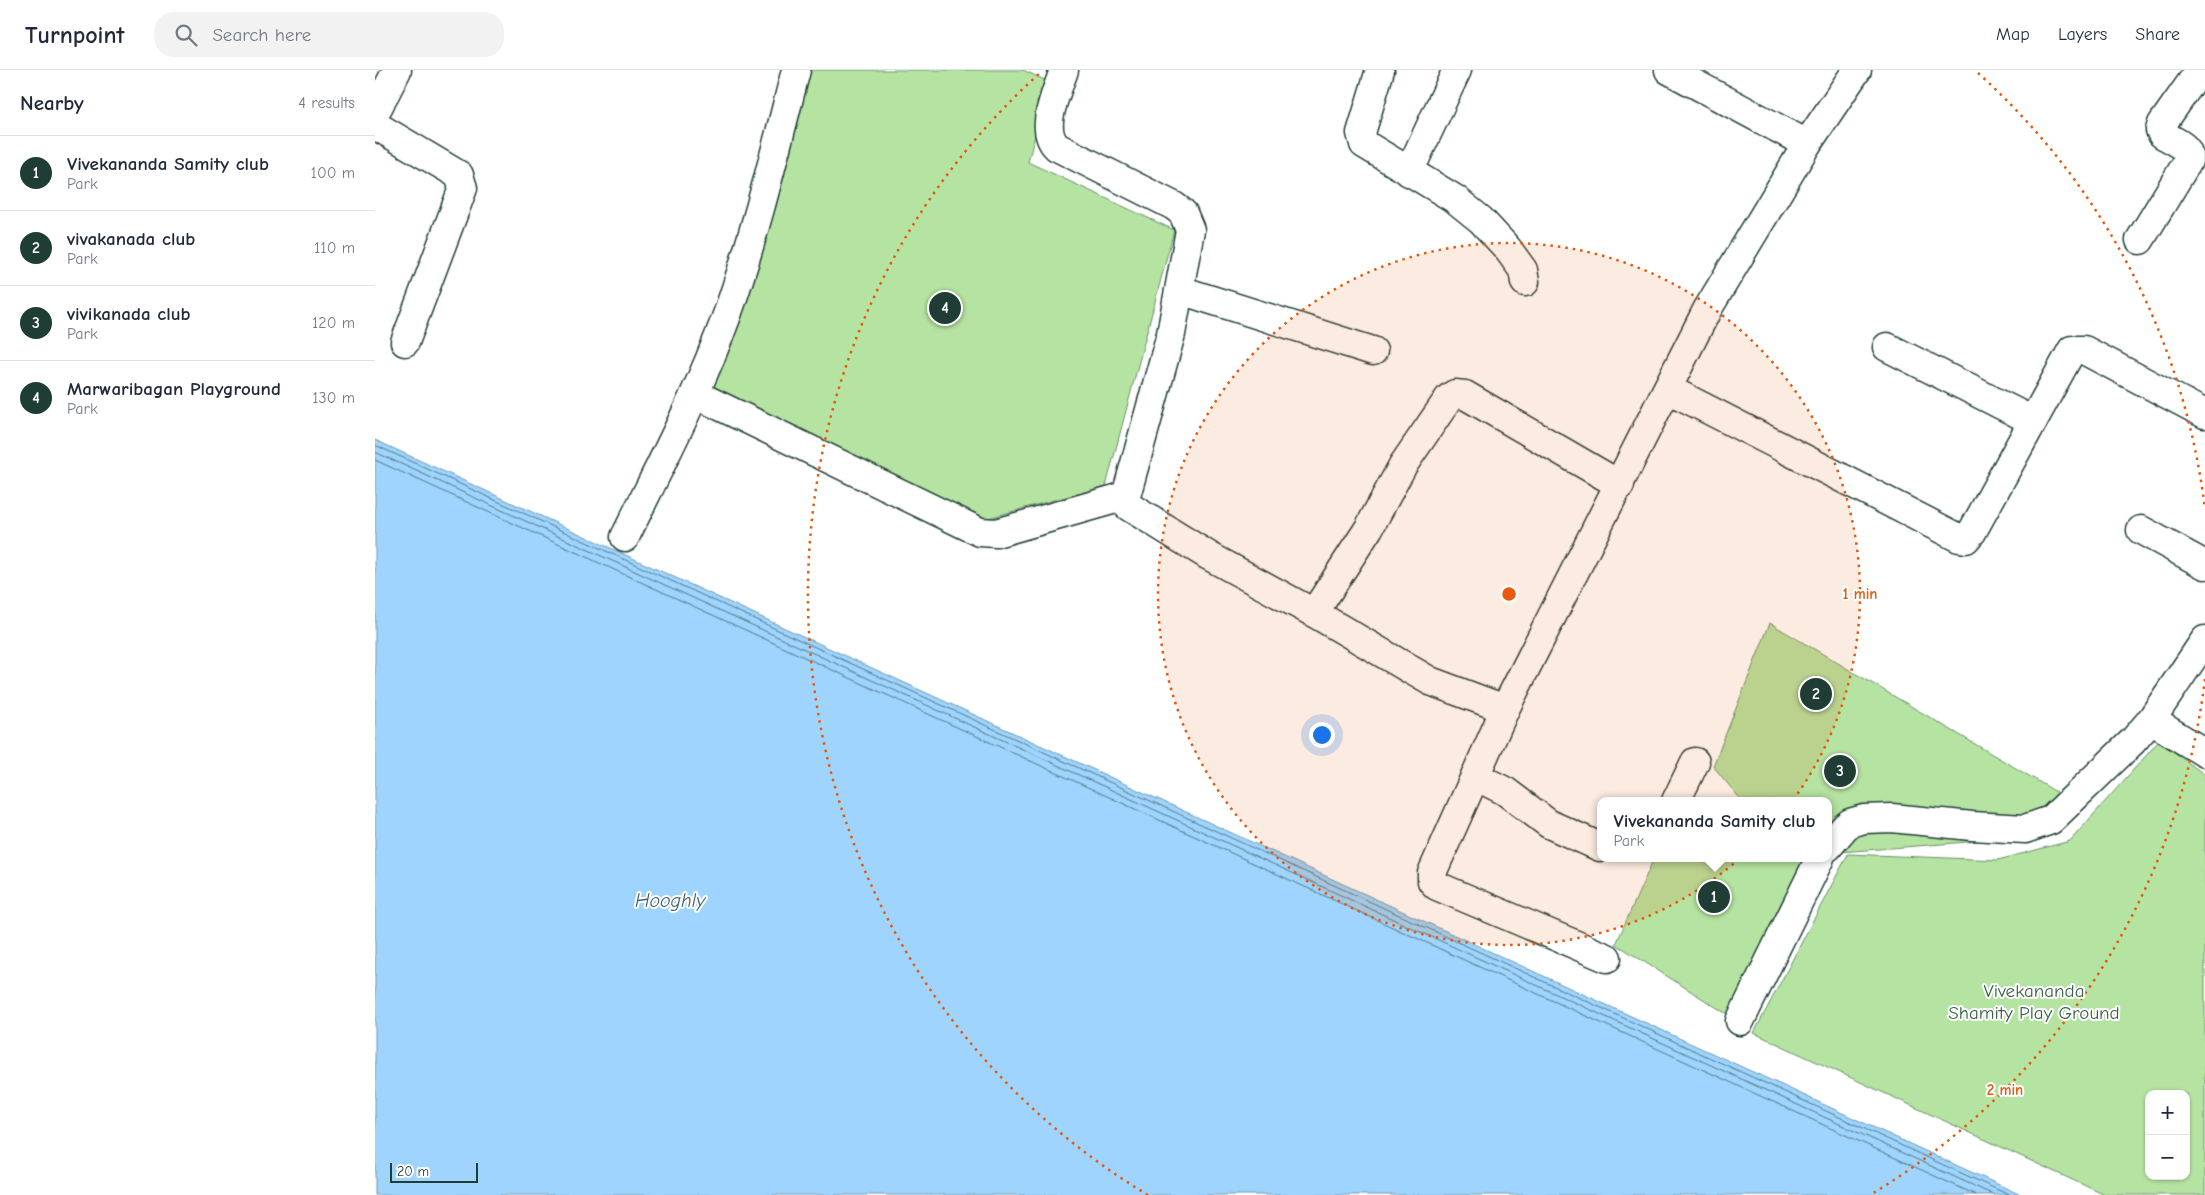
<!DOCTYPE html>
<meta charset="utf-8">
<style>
body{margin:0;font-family:"Comic Neue",sans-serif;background:#f2f2f3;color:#1f2937}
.controls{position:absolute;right:15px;bottom:15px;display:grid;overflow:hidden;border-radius:10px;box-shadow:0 1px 4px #0004}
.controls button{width:45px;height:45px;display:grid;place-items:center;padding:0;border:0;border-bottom:1px solid #e0e1e3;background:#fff;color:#1f2937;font:25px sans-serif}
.scale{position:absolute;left:15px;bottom:12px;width:88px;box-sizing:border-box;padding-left:5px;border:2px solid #1f3d34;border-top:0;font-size:14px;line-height:18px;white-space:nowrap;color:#1f3d34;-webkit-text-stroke:4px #fff;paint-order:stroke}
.you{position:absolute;left:946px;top:664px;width:18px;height:18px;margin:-12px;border:4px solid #fff;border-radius:50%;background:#1a73e8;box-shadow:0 0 0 8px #1a73e833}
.badge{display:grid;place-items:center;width:32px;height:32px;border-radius:50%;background:#1f3d34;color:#fff;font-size:16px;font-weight:700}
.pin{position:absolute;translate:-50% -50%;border:2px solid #fff;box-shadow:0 1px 5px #0006}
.popup{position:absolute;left:1222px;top:727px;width:235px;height:65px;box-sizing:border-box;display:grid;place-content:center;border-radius:10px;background:#fff;filter:drop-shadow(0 1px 4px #0005);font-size:16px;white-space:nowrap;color:#747a83}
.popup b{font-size:19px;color:#1f2937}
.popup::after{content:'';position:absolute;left:50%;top:100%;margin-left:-10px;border:10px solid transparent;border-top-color:#fff}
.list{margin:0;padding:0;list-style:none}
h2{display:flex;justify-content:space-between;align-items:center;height:65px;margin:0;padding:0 20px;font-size:21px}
h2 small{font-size:16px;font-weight:400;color:#747a83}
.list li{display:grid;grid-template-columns:32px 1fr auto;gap:15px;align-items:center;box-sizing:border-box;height:75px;padding:0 20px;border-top:1px solid #e0e1e3}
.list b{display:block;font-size:19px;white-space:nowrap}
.list p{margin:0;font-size:16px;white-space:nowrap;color:#747a83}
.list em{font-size:16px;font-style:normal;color:#747a83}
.icon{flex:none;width:28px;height:28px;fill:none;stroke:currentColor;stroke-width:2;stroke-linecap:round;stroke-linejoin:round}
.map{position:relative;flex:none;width:1830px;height:1125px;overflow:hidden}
header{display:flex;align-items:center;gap:30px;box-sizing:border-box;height:70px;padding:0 25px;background:#fff;border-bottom:1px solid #e0e1e3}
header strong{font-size:24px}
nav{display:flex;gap:28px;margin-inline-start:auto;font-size:18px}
.search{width:350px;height:45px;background:#f2f2f3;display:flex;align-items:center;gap:12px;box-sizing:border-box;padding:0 18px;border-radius:20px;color:#747a83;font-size:19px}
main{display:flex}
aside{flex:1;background:#fff}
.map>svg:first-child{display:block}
.green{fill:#b5e3a1;stroke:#6a906a;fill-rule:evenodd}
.water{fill:#9ed4fd;stroke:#6b98ad}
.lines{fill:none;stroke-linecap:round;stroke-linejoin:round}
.shore{stroke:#527984;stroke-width:1}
.street-casing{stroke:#1f3d34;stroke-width:31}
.street{stroke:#fff;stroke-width:28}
.ring{fill:none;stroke:#e8590c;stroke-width:2.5;stroke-dasharray:2.5 5}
.labels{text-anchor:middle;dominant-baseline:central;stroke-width:4;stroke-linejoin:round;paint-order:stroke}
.park-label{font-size:19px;fill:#3d5e4a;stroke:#fff}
.water-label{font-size:20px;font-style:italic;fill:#3f6366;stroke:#fff}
.centre{fill:#e8590c;stroke:#fff;stroke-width:2.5}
.ring-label{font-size:15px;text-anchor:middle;font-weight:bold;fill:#e8590c;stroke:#fff;stroke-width:4;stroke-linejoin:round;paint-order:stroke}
</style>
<header>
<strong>Turnpoint</strong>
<div class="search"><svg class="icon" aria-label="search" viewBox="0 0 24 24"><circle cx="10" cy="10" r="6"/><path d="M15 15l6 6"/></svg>Search here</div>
<nav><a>Map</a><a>Layers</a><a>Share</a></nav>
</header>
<main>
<aside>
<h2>Nearby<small>4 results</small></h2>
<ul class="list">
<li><span class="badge">1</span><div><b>Vivekananda Samity club</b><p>Park</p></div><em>100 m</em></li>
<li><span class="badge">2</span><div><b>vivakanada club</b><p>Park</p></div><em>110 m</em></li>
<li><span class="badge">3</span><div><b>vivikanada club</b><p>Park</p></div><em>120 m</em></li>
<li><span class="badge">4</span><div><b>Marwaribagan Playground</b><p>Park</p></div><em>130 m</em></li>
</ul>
</aside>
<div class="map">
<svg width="1830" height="1125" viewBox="0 0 1830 1125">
<rect width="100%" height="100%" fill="#fff"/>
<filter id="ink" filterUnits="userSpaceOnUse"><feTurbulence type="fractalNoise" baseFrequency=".02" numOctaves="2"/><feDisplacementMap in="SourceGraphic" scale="10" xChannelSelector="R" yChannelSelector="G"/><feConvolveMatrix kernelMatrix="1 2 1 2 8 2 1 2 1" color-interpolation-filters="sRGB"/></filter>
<g filter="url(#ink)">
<g class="green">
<polygon points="433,0 648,0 674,12 653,92 799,160 731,416 606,450 337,317"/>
<polygon points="1395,553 1688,726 1605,771 1453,783 1453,731 1367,731 1338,696"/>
<path d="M1784,671L1830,705V1125H1730L1379,963L1473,784L1623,790L1695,771ZM1774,1024H1811V1106H1774Z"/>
<polygon points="1279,788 1435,788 1355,946 1241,874"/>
</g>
<polygon class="water" points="0,370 1646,1125 0,1125"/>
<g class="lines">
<g class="shore">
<polyline points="0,375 1634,1125"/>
<polyline points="0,382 1619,1125"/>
<polyline points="0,390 1601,1125"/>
</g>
<defs>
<g id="street">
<path d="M689,0C682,22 663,59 682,77L799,136L808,143L815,160L796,264L751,426L753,436L834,486L939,543L1055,611L1130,639L1332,240L1432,74L1482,0"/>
<polyline points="1005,0 986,63 989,74 1080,129 1106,150 1132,178 1148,200 1150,212"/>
<polyline points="1294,0 1432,74"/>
<polyline points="0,43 22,0"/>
<polyline points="0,55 84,105 88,118 30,272"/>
<polyline points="1034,102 1082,0"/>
<path d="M1765,170L1813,91C1817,76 1798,71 1787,64L1785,60L1787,54L1825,0"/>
<polyline points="805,220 998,281"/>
<polyline points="1512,277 1658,351"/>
<polyline points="1293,319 1584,468 1591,469 1597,462 1697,280 1709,280 1830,344"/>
<polyline points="320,324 605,462 621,463 751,426"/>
<polyline points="1766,460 1830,495"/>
<path d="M250,467C286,394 324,322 352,245C380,165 400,82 421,0"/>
<polyline points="939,543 994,458 1028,395 1074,328 1080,324 1090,325 1245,415"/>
<polyline points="1130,639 1057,803 1057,811 1062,816 1232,888"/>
<polyline points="1776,650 1830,683"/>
<polyline points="1100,706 1130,721 1174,754 1225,777"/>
<polyline points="1301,731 1320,692"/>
<polyline points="1453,777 1470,757 1475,753 1489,749 1517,748 1597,756 1650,759 1676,750 1758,671 1776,650 1830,570"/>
<polyline points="1365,951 1445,788"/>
</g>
</defs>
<use href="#street" class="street-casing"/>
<use href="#street" class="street"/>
</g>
</g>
<circle cx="1134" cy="524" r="351" fill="#e8590c" fill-opacity=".12"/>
<g class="ring">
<circle cx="1134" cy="524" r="351"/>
<path d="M1830 609A701 701 0 0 1 1495 1125M773 1125A701 701 0 0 1 665 3M1603 3A701 701 0 0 1 1830 439"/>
</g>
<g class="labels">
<g class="park-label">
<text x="1659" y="921">Vivekananda<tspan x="1659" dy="22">Shamity Play Ground</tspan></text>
</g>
<g class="water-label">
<text x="295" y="830">Hooghly</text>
</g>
</g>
<circle cx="1134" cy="524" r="8" class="centre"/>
<g class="ring-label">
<text x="1485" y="529">1 min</text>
<text x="1630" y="1025">2 min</text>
</g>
</svg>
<div class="controls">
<button>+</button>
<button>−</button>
</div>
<div class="scale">20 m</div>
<div class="you"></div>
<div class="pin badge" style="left:1339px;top:827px">1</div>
<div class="popup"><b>Vivekananda Samity club</b>Park</div>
<div class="pin badge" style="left:1441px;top:624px">2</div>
<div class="pin badge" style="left:1465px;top:701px">3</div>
<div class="pin badge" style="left:570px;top:238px">4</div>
</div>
</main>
